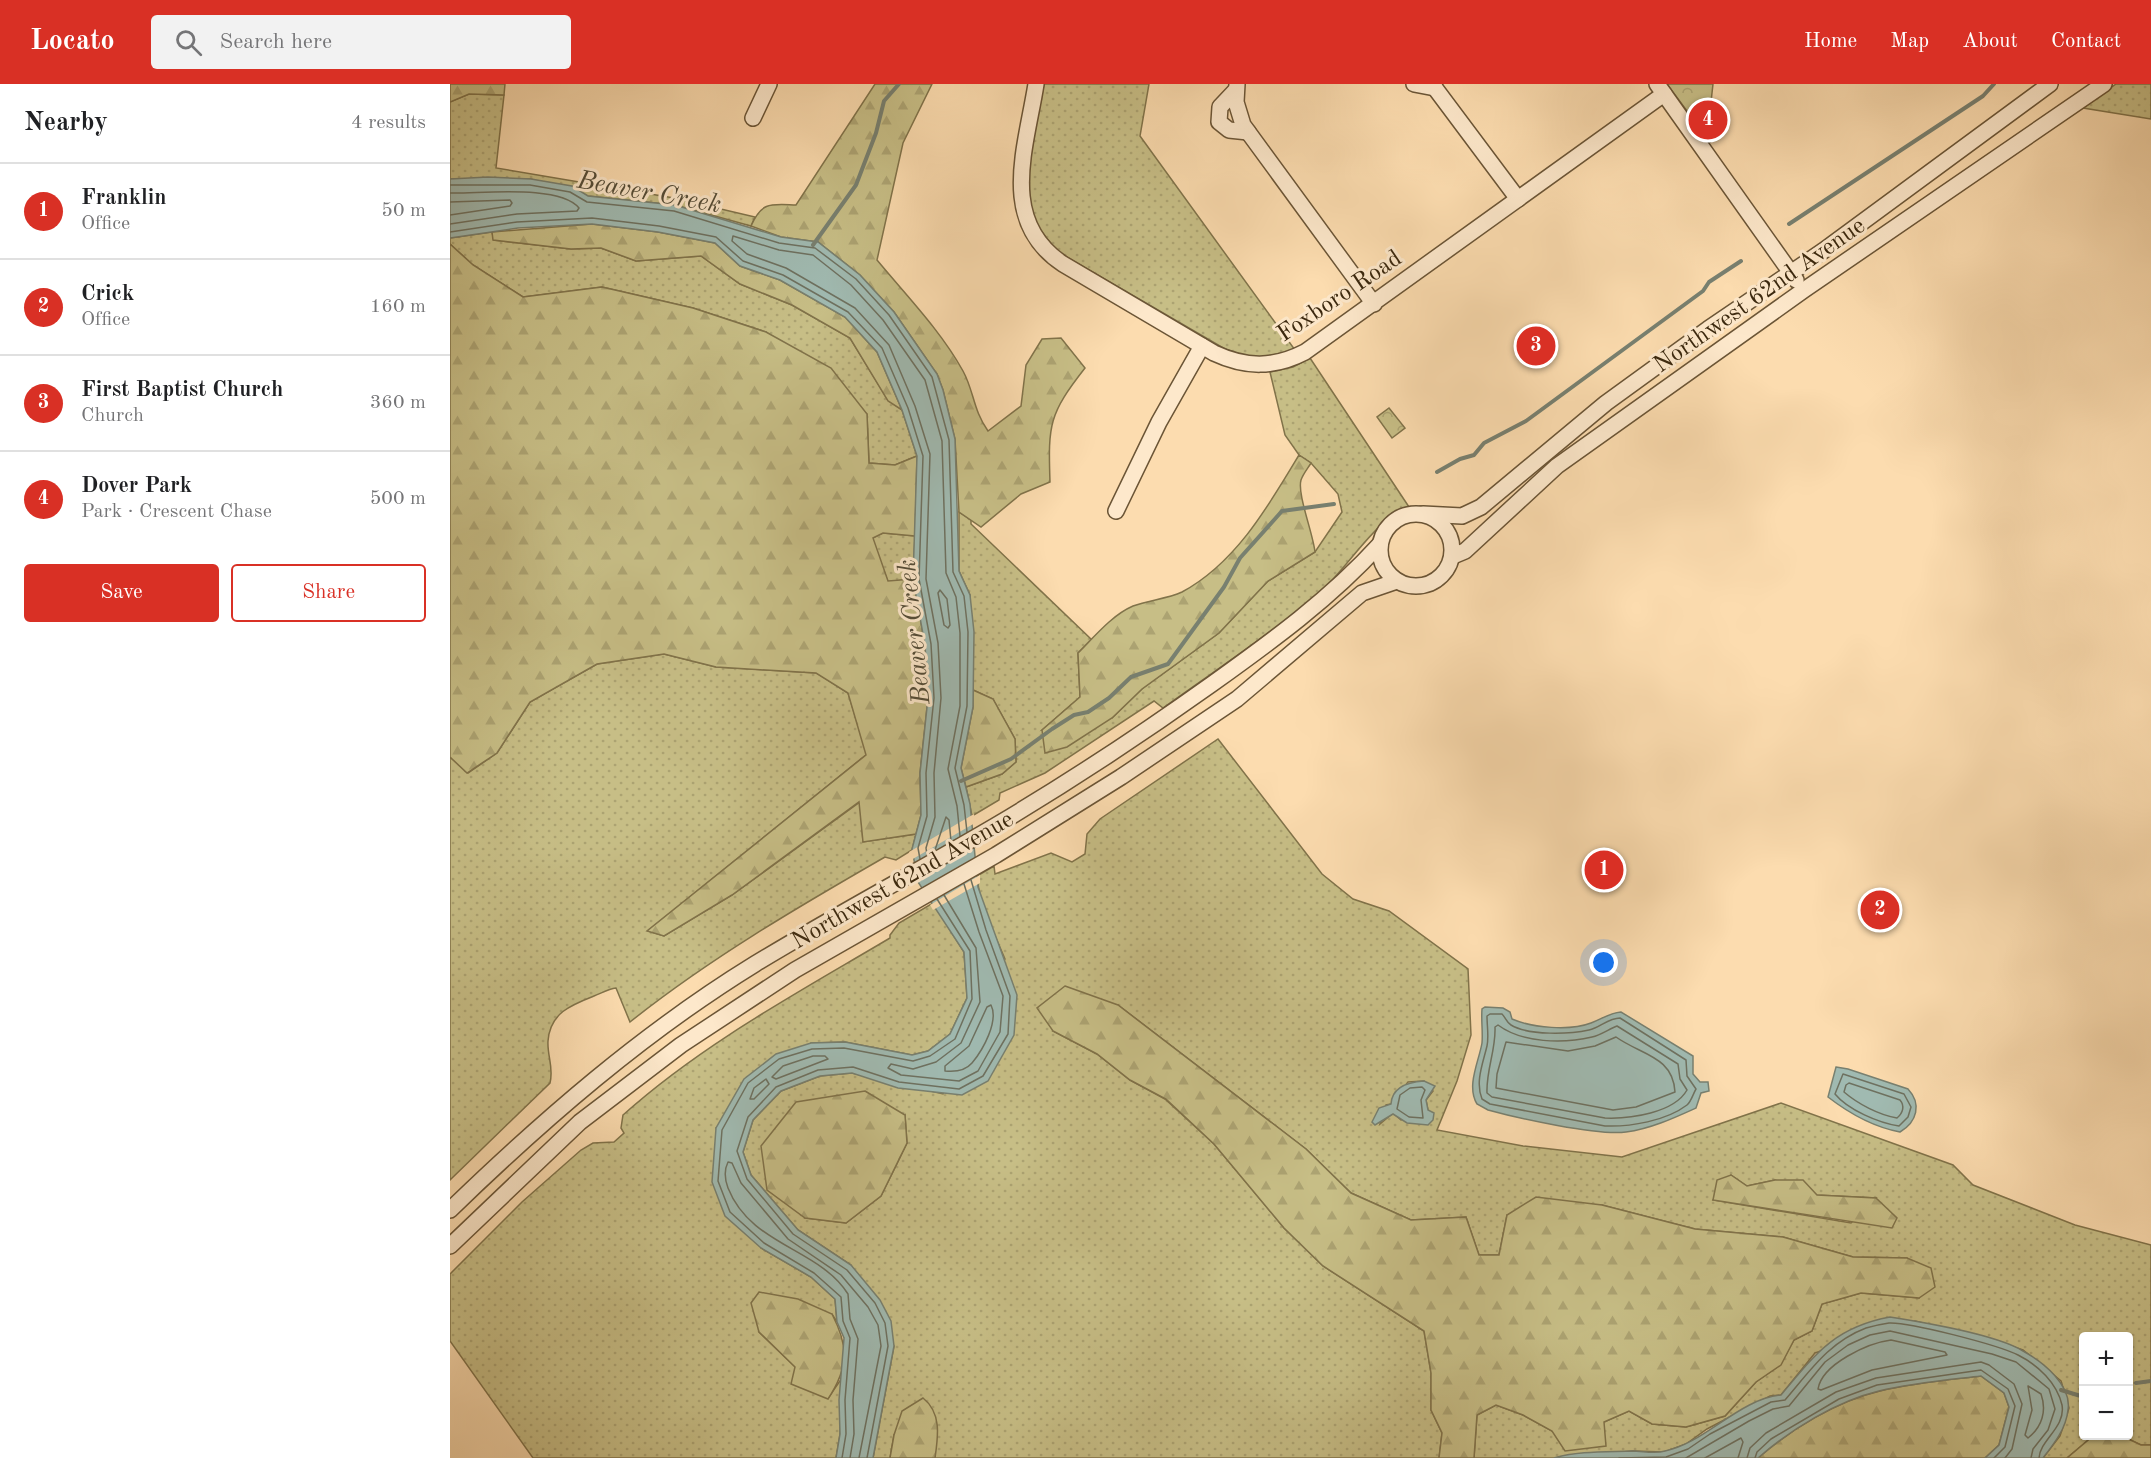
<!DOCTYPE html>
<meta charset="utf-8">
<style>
body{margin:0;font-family:"Old Standard TT",serif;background:#f2f2f2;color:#202124}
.controls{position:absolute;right:18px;bottom:18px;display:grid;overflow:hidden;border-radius:6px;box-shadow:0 2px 4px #0004}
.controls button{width:54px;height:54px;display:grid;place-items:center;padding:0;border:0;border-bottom:2px solid #e0e0e0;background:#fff;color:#202124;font:30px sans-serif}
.you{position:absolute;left:1154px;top:879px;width:21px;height:21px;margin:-15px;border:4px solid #fff;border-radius:50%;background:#1a73e8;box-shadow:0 0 0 9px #1a73e833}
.badge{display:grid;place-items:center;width:39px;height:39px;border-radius:50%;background:#d93025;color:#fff;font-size:20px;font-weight:700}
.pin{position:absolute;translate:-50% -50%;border:3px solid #fff;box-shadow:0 2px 6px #0006}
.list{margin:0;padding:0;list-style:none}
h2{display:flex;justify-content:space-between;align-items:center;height:78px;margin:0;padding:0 24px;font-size:26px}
h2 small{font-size:20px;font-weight:400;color:#757577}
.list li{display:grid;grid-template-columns:39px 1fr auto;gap:18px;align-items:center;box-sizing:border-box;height:96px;padding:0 24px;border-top:2px solid #e0e0e0}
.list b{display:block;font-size:22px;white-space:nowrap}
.list p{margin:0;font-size:20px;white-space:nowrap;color:#757577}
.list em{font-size:20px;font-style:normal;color:#757577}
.actions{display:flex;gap:12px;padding:18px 24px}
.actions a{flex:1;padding:14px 0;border:2px solid #d93025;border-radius:6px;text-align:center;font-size:21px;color:#d93025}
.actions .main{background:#d93025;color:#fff}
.icon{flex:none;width:33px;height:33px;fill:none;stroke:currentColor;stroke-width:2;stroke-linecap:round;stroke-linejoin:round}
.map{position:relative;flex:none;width:1701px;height:1374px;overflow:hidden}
header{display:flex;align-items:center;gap:36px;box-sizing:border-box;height:84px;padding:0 30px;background:#d93025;color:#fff}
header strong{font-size:28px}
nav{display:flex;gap:33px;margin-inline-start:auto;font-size:21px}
.search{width:420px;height:54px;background:#f2f2f2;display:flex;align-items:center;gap:15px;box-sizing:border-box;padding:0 21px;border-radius:6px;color:#757577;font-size:22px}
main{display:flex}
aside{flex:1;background:#fff}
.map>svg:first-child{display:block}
.grass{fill:url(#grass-dots);stroke:#81734a;stroke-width:1.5;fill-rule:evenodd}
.forest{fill:url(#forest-firs);stroke:#81734a;stroke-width:1.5}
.park{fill:url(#park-crowns);stroke:#81734a;stroke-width:1.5}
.water{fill:#a0bab1;stroke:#788070;stroke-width:1.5}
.pier{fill:#fcdcaf}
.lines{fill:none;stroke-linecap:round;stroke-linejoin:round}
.shore{stroke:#6e7160;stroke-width:1.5}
.stream{stroke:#788070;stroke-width:4}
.minor-casing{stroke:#6b5536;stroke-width:18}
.minor{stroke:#fde8cb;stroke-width:15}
.labels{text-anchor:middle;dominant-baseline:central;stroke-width:6;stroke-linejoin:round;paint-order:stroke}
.street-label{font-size:24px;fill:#3b280e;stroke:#fde8cb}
.water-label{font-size:26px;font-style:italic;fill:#544c37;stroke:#fde8cb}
</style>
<header>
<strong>Locato</strong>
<div class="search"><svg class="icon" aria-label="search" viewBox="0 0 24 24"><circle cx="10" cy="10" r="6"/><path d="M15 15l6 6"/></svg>Search here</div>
<nav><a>Home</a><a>Map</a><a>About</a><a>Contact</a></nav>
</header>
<main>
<aside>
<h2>Nearby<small>4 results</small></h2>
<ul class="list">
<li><span class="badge">1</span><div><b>Franklin</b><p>Office</p></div><em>50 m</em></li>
<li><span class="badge">2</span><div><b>Crick</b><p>Office</p></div><em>160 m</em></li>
<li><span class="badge">3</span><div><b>First Baptist Church</b><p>Church</p></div><em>360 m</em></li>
<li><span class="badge">4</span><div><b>Dover Park</b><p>Park · Crescent Chase</p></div><em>500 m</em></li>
</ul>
<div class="actions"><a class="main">Save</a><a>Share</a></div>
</aside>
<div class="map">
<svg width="1701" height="1374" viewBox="0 0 1701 1374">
<defs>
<pattern id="grass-dots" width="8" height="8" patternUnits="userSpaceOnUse" patternTransform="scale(1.5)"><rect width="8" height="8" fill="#c7be86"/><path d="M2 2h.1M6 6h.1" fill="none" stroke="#aca372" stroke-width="1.8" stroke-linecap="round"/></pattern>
<pattern id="forest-firs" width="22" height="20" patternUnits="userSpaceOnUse" patternTransform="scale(1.5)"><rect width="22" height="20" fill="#c7be86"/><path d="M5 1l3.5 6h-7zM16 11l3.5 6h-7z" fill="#aca372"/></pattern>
<pattern id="park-crowns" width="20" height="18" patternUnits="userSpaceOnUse" patternTransform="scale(1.5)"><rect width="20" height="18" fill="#c7be86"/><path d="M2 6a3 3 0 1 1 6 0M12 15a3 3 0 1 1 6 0" fill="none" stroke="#aca372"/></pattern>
</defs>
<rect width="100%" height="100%" fill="#fcdcaf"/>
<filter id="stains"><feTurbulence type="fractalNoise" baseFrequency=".00333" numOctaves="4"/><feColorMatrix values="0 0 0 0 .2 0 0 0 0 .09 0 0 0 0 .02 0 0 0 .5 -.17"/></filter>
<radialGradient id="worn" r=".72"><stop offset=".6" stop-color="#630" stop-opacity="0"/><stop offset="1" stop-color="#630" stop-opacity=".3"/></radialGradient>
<g class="grass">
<path d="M594,0H699L690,52L845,266L804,275L775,265L610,169C599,158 588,146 583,131C571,96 588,37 594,0Z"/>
<polygon points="1666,0 1701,0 1701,35 1633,24"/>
<polygon points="19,10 54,11 46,84 224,114 305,133 301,142 225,121 138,112 81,95 0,95 0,18"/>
<polygon points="42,148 44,156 121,165 151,164 186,177 251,172 290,200 342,221 400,254 438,316 452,326 467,372 445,381 419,379 417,330 316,248 243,224 152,203 73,213 23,181 0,160 0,154"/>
<path d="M860,274L959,423C922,437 896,488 864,514C816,553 763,588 713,624L704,617L595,689L550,709L549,716L522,732L516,703L552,690L566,678L565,655L543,615L523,606L520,511L509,487V428L521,436V440L642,556L628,569L630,613L592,646L662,634L692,605L769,549L818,497L865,468L892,428L888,410L861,379L849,371L835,351L820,288L843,283Z"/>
<polygon points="433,449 465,452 463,495 438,498 422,454"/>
<path d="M214,570L266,583L367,589L398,609L417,670L198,847L214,852L282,811L410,718L413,758L466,750L462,766L446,776L435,773C348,823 259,875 180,938L166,904C158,905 152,909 144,912C121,921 100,929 98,957C97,972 104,983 100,999L0,1096V673L18,689L47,669L80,618L147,580Z"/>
<path d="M768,655L872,790L903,815L939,827L1018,885L1021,951L1007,997L987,1046L1073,1062L1172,1073L1331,1019L1503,1081L1523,1101L1625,1141L1701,1161V1361H1691L1672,1352H1678V1252H1634V1352H1643L1617,1374H1593L1610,1352L1619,1324L1611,1297L1573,1266L1546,1257L1465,1237L1365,1269L1331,1311L1320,1312L1257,1345L1236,1360L1214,1368L1183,1367L1104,1374H1024L1027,1331L1046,1321L1073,1331L1102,1347L1154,1338L1179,1327L1202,1340L1236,1343L1275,1332L1306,1298L1330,1281L1344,1256L1362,1247L1372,1220L1411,1209L1469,1214L1457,1174L1403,1173L1333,1153L1245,1145L1152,1121L1057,1131L1049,1171H1029L1016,1133L961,1136L901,1109L856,1065L668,921L603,947L647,970L680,996L715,1015L764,1060L834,1144L873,1182L974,1247L981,1289V1326L992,1349L989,1374H485L444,1351L440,1374H423L444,1262L401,1181L348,1146L301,1091L293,1068L303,1036L331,1007L370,992L402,989L493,1010L555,875C544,849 529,820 527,792L544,782L545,790L601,769L622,778L635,770L637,750L650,735ZM974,997L983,1007L976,1016L978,1026L951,1036L943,1029L930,1040L936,1021L941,1020L958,998ZM455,1031L457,1059L431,1112L396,1139L355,1134ZM1281,1091L1297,1102L1325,1096L1366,1111L1426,1114L1401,1139L1263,1116Z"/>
<path d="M483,819L514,868L517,914L500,950L478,967L462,971L395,958L361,959L266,1044L311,1164L361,1193L385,1215L387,1238L382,1230L309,1248L378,1314L392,1294L390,1350L386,1374H83L0,1257V1190L72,1118L131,1066L143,1059L164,1058L174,1049L171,1044L173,1031C252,960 349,908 440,854V851L449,839Z"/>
</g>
<g class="forest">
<polygon points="0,0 55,0 54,11 19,10 0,18"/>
<path d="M425,0H482L453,59L427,176C456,211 491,247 513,287C524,307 523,326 538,347L571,322L576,281L592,255L611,254L635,284C599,330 598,340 600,398L571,410L531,443L509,428L505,355L493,306L487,290L444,228L410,191L368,158L331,153L301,142C312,117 321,120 346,121Z"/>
<polygon points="142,140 208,148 265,159 290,182 330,196 395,233 427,268 452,326 438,317 400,254 342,221 290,200 251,172 186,177 151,164 121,165 43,156 42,148"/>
<polygon points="0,160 23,181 73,213 152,203 243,224 316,248 381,284 417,330 419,379 445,381 467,372 465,452 433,449 423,454 438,497 463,495 475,561 478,614 470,689 471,731 466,750 413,758 409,718 282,811 214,852 197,847 416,671 398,609 366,589 266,583 214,570 147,580 80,618 47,669 17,689 0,673"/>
<path d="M849,371L861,379C858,384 853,390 851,396C847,410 863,449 865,468L818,497L769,549L692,605L662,634L617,663L595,669L592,646L630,613L628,569C644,553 662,531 683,522C699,516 717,515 732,508C786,479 819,421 849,371Z"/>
<polygon points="523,606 543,615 565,655 566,678 552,690 516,703 511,684 523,623"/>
<polygon points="615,902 668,921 856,1065 901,1109 961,1136 1016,1133 1029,1171 1049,1171 1057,1131 1086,1113 1152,1121 1245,1145 1333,1153 1403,1173 1457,1174 1481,1184 1485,1203 1469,1214 1411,1209 1372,1220 1362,1247 1344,1256 1331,1281 1306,1298 1275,1332 1236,1343 1202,1340 1179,1327 1154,1338 1156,1362 1115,1367 1102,1347 1073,1331 1046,1321 1027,1331 1024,1374 989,1374 992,1349 981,1326 981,1289 974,1247 873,1182 834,1144 764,1060 716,1015 680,996 647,970 603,947 587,924"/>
<polygon points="415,1007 455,1031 457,1059 431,1112 396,1139 355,1134 317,1106 311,1062 346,1018"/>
<polygon points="1281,1091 1297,1102 1325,1096 1353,1096 1367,1111 1426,1114 1447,1134 1442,1144 1263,1116 1267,1096"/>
<path d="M309,1208L348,1215L382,1230C399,1263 399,1283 378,1315L341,1300L345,1283L309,1248L301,1219Z"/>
<path d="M1531,1292L1554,1309L1559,1323L1549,1361L1535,1374H1308C1341,1345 1387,1317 1430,1307C1462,1299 1497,1296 1531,1292Z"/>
<path d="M473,1314C492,1329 488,1353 485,1374H440L444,1351L452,1327Z"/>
<polygon points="1643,1352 1672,1352 1691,1361 1701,1361 1701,1374 1617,1374"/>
</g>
<g class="park">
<polygon points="1217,0 1263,0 1261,18 1278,44 1260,58"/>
<polygon points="939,324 955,344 942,354 927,333"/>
</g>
<g class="water">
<polygon points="38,93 81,95 122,102 138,112 225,121 331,153 368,158 410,191 444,228 487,290 493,306 505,355 509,487 520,511 524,548 523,623 511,684 520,720 528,803 567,911 564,951 538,997 512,1011 448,1004 402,989 370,992 331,1007 303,1036 293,1068 301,1091 348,1146 401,1181 430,1216 441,1237 444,1262 423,1374 386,1374 390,1350 389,1316 394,1254 387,1238 385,1215 361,1193 311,1164 275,1132 262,1098 266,1044 294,995 326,970 361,959 395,958 462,971 478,967 500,950 517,914 514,868 468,798 462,765 471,731 470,689 478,614 475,561 463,495 467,372 452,326 427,268 395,233 330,196 290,182 265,159 208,148 142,140 68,144 0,154 0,95"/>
<path d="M1035,923L1053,924L1060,928L1062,935C1083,944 1120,947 1141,939C1152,935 1159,929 1171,928L1243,972V990L1250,998H1258L1259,1007L1251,1009L1246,1024C1224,1034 1200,1045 1176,1048C1148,1052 1067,1034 1038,1026L1027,1020C1016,1002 1029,977 1032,959C1033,948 1031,936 1032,925Z"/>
<path d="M1386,983L1398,985L1458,1005C1472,1020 1467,1038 1450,1048C1423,1043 1400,1030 1378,1013Z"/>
<path d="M974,997L985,1002L976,1016L978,1026L984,1029L983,1036L978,1041L957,1039L943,1030L925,1041L922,1038L929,1024L941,1020C942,1002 959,998 974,997Z"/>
<path d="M1440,1233C1472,1238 1547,1251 1573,1267C1593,1278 1622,1301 1618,1326C1616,1345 1604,1360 1593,1374H1535L1549,1361L1559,1323L1554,1309L1531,1292C1497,1296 1462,1299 1429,1307C1387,1317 1341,1345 1308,1374H1104C1127,1367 1158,1368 1182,1367C1193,1367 1205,1370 1215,1367C1255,1359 1289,1315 1331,1311C1365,1270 1385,1243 1440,1233Z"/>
</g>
<g class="pier">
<polygon points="524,730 525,739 461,776 459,768"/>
<polygon points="530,791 530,799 483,826 480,821"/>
</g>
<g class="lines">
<g class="shore">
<polyline points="0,101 80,101 120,108 137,118 224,127 329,159 365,164 406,195 439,231 482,293 499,356 503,488 514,512 518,548 517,622 505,684 514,721 517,748"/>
<path d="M0,109C30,110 109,100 129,124L127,127L67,130L0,140"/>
<polyline points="0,118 60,116 62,119 60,122 0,131"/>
<polyline points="0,148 67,138 142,134 209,142 266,153 293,177 333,191 398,228 432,264 458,324 473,372 469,495 481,560 484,614 476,689 477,732 468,764 470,775"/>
<polygon points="490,506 497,515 500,541 498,544 494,541 488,509"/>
<polyline points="485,766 496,733 499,736 501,757"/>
<polyline points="477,771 476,764 485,733 484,689 491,614 488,559 476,495 480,370 465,322 439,261 405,224 336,184 297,170 282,157 283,152 329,166 363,171 401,201 433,236 475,296 492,357 496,489 506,513 510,549 510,622 498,685 507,722 510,752"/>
<polyline points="494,811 526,864 530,918 511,959 486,978 463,985 441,980 438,984 451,991 509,997 528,987 550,948 553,912 529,848 514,800"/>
<path d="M541,921C549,937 533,966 522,979C515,987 504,988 495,987V982L519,962L537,923Z"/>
<path d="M1040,930H1052C1056,934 1056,938 1061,941C1079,952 1120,950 1139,946C1150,944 1158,934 1170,934L1236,976L1237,992L1246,1005C1243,1010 1241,1018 1237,1021C1216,1037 1180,1043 1155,1042L1040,1020L1032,1015C1025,998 1033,979 1037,962C1039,953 1037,942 1037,932Z"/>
<path d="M1048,941C1072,959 1113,960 1142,953C1151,951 1159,945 1167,942L1228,980L1230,995L1237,1006C1224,1029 1180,1035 1155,1034L1042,1013L1037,1009C1036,986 1046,966 1045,943Z"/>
<path d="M1166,953C1191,971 1223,972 1225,1008L1186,1023L1163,1026L1046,1004L1047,990L1056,958L1118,967L1145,962Z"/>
<polygon points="363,972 375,972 378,975 326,995 322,993 333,982"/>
<path d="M1393,990L1454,1010L1461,1023L1458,1033L1449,1042C1429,1039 1398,1026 1385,1010Z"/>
<polygon points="316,995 319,1000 304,1015 300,1015 304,1004"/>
<path d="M1399,999L1450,1016C1455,1022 1453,1029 1447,1034C1429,1031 1408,1020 1394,1008L1396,1001Z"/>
<polygon points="972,1003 975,1006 971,1016 973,1034 959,1033 947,1025 950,1011 960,1004"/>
<path d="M1441,1256L1495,1268L1497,1271L1422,1286L1371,1306L1368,1305C1372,1280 1418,1259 1441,1256Z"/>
<path d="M1578,1302L1591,1310C1597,1327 1592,1343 1578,1354L1575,1351L1582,1326Z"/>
<polyline points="392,1374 396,1350 395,1316 400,1254 393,1237 391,1213 364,1189 314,1159 280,1128 268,1097 272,1046 298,999 329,975 362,965 394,964 463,977 480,972 505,955 522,915 520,867 487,815"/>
<path d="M400,1374L404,1350L403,1316L408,1255L400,1235L398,1210C369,1164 301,1162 278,1104C275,1096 274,1086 278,1078L282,1079L291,1099L338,1155L391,1191L418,1223L428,1241L431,1262L409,1374"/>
<polyline points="417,1374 438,1262 435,1239 425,1219 397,1186 343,1150 297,1095 287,1067 298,1033 326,1003 368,986 403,983 449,998 509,1005 533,992 558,950 560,912 536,846 521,796"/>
<path d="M1169,1374L1216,1373L1238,1365L1260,1350L1321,1318L1335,1316C1360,1287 1379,1258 1416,1244C1423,1242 1432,1240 1439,1239C1460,1238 1548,1261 1568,1271C1588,1281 1607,1299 1612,1321C1616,1343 1590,1356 1589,1374"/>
<polyline points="1236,1374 1299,1337 1323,1325 1339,1322 1375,1278 1398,1261 1420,1251 1440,1247 1542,1270 1566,1278 1599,1305 1605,1325 1598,1346 1583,1365 1581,1374"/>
<polyline points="1255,1374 1291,1354 1293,1358 1288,1374"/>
<polyline points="1297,1374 1300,1364 1316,1349 1386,1308 1426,1294 1531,1278 1539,1281 1564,1300 1572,1320 1562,1365 1555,1374"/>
<polyline points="1305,1374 1307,1368 1321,1355 1389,1315 1427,1301 1531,1286 1558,1305 1565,1322 1555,1363 1544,1374"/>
</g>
<g class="stream">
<polyline points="1339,140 1533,12 1544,0"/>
<polyline points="363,161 406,101 426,49 434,17 449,0"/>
<polyline points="987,388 1010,375 1024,371 1034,359 1076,337 1253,207 1259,198 1291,177"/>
<polyline points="511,697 561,675 602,645 624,631 638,628 659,614 681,593 718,580 774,503 790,474 832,427 884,420"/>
<polyline points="1686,1299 1701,1297"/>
<polyline points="1611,1306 1634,1313"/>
</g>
<defs>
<g id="minor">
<path d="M586,0C576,64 548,137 613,180L764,269C796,284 824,284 855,268L1214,10"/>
<polyline points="787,0 786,18 793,41 924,220"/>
<polyline points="964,0 985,4"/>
<polyline points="982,0 1068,115"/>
<polyline points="1207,0 1346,196"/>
<polyline points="786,6 770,23 769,38 779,46 798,48"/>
<polyline points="303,34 319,0"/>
<polyline points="666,427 709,338 752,262"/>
<circle cx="966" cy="466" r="36"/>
<polyline points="973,430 1012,432 1031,423 1156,319 1258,245 1373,167 1600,0"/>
<polyline points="1003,472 1015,467 1107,382 1354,206 1654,0"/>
<path d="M0,1126C94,1035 193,949 305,880C384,832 465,789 545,742C619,698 692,650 762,600C822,557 880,515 930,460"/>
<polyline points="0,1162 130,1038 231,961 345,886 546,771 671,693 787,615 912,509 947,497"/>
</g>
</defs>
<use href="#minor" class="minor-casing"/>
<use href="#minor" class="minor"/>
</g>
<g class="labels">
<g class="street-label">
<text transform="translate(1310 212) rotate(-35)">Northwest 62nd Avenue</text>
<text transform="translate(890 213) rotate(-34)">Foxboro Road</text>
<text transform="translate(453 797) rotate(-30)">Northwest 62nd Avenue</text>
</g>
<g class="water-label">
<text transform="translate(199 109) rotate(10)">Beaver Creek</text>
<text transform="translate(465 548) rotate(-96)">Beaver Creek</text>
</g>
</g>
<rect width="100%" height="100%" filter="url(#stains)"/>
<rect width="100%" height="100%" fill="url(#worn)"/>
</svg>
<div class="controls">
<button>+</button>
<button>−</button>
</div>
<div class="you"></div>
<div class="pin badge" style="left:1154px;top:786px">1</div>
<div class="pin badge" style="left:1430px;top:826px">2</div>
<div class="pin badge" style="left:1086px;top:262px">3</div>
<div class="pin badge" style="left:1258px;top:36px">4</div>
</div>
</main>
